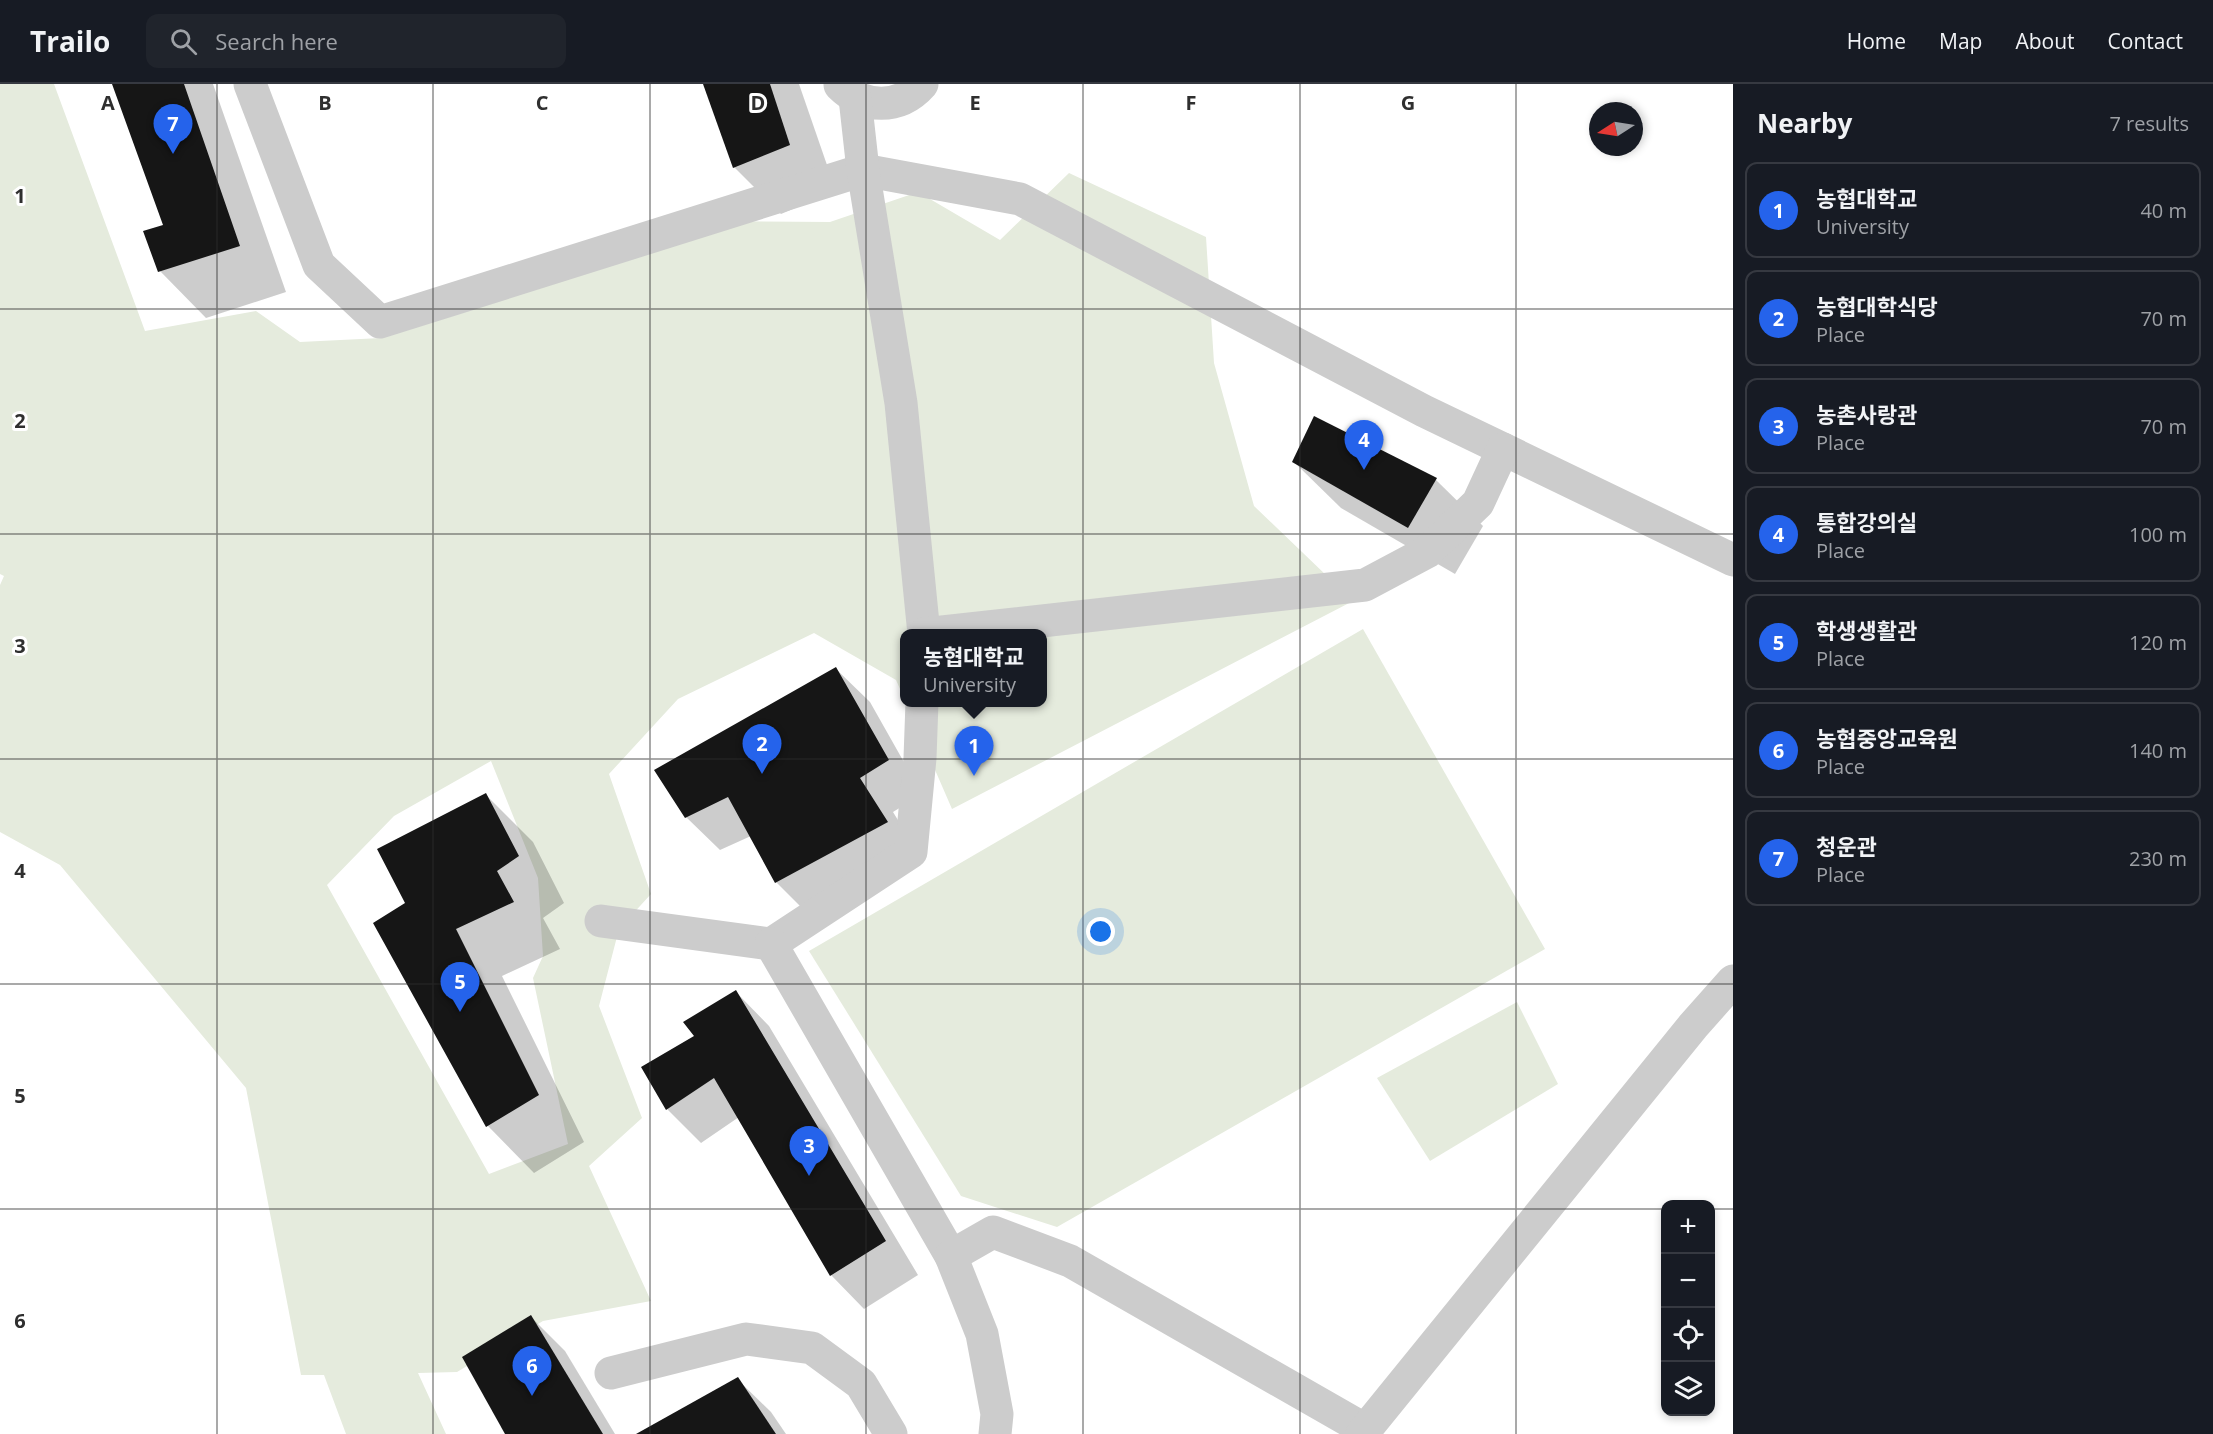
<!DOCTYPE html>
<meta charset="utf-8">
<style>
body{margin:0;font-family:"Open Sans","Noto Sans KR",sans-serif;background:#20242c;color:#f1f3f6}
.controls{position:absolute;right:18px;bottom:18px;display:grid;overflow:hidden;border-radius:12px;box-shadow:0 3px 9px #0003}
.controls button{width:54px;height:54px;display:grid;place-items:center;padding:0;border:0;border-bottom:2px solid #363941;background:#171b24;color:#f1f3f6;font:30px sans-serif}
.compass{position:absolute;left:1589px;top:18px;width:54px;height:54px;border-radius:50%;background:#171b24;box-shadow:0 3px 9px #0003;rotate:258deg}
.you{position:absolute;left:1101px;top:848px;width:21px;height:21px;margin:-15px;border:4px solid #fff;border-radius:50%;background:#1a73e8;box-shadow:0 0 0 9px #1a73e833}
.badge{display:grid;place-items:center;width:39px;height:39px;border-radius:50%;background:#2563eb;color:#fff;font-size:20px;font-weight:700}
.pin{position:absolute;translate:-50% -50px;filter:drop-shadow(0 2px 3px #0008)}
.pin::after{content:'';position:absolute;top:32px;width:21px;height:18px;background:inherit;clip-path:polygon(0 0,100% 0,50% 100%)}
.popup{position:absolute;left:900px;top:545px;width:147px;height:78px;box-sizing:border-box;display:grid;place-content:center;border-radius:12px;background:#171b24;filter:drop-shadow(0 2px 4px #0005);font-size:20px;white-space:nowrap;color:#9ea1a6}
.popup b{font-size:22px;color:#f1f3f6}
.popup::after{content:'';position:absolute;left:50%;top:100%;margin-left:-12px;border:12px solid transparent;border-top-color:#171b24}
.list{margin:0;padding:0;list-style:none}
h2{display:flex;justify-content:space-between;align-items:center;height:78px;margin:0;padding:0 24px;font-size:26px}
h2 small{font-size:20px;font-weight:400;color:#9ea1a6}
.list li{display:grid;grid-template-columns:39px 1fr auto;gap:18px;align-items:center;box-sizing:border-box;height:96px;margin:0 12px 12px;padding:0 12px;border:2px solid #363941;border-radius:12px}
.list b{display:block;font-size:22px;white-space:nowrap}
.list p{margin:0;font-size:20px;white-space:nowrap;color:#9ea1a6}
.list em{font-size:20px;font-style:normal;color:#9ea1a6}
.icon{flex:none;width:33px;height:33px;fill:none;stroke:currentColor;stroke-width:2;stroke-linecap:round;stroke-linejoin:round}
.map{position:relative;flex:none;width:1733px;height:1350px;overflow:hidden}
header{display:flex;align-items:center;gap:36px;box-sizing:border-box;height:84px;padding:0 30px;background:#171b24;border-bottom:2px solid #363941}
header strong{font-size:28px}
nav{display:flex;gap:33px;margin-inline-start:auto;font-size:21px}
.search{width:420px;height:54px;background:#20242c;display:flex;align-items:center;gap:15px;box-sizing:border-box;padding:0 21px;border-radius:12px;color:#9ea1a6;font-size:22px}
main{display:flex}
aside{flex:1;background:#171b24}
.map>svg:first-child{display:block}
.green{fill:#e5ebdd;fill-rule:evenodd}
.shadow{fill:#0003}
.building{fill:#161616}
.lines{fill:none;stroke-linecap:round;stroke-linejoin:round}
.minor{stroke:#ccc;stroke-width:33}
.grid{fill:none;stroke:#2f2f2f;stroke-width:1.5;stroke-opacity:0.55}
.grid-label{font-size:20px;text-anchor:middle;font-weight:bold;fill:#2f2f2f;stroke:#fff;stroke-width:6;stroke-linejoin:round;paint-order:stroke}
</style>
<header>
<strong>Trailo</strong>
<div class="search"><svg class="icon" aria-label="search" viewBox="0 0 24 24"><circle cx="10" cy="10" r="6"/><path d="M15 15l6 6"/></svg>Search here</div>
<nav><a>Home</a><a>Map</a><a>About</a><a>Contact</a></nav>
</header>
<main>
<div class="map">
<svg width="1733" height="1350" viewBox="0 0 1733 1350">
<rect width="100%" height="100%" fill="#fff"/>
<g class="green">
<path d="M0,0H54L145,247L256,227L300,258L381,254L713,137L830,138L918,108L1000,156L1069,89L1206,153L1214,279L1254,422L1353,517L952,725L906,619L1043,618V550H905V616L896,596L814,549L678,615L609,690L651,810L619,845L599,922L642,1034L589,1082L651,1217L543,1237L457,1288L418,1289L446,1350H346L324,1291H301L246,1004L60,781L0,748V501L4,492L0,490ZM491,677L538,794L543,872L533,894L568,1060L489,1090L327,801L394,732Z"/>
<polygon points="1363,545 1545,865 1057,1143 961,1112 809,867"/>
<polygon points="1517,918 1558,1000 1430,1077 1377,994"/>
</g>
<g class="shadow">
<polygon points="113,0 213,0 286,208 206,234 160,187 165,142"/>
<polygon points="705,0 799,0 836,107 781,130 734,83"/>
<polygon points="1314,334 1436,396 1483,442 1455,490 1341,424 1294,378"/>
<polygon points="836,585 870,618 922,710 893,728 920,772 810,832 776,798 751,752 720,766 686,733"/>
<polygon points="486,711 533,758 564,819 543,834 560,865 502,892 584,1058 534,1089 488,1042 375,840 407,820"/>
<polygon points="736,908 769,942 918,1191 864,1225 831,1191 739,1033 701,1059 668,1026 643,984 697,953"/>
<polygon points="531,1233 565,1267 615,1350 507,1350"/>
<polygon points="737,1295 771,1328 786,1350 639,1350"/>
</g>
<g class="building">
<polygon points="112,0 184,0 240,162 158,188 143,147 163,141"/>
<polygon points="703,0 770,0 790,61 733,84"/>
<polygon points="1314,332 1437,394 1408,444 1292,378"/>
<polygon points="836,583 889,676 860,694 888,738 775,799 728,713 685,734 654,686"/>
<polygon points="486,709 519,772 497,787 514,818 456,845 539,1011 486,1043 373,839 405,819 377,765"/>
<polygon points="736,906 886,1157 830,1192 714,994 666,1026 641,983 694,952 683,938"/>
<polygon points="531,1231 603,1350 505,1350 462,1273"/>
<polygon points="738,1293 776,1350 636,1350"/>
</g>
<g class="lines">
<g class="minor">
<polyline points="250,0 319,181 380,238 863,86 1020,115 1424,327 1733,476"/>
<path d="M840,1C864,25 899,26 922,0"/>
<polyline points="855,14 863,86 901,319 924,550"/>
<polyline points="924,550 1365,501 1427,468 1478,419 1503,365"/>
<polyline points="601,837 771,860 911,768 920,674 922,618"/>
<polyline points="771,860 951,1172 982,1250 997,1330 995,1350"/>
<polyline points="951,1172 993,1148 1070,1177 1364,1345"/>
<polyline points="611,1289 746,1255 812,1264 861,1300 891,1350"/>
<polyline points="1362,1350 1693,942 1733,897"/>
</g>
</g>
<path class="grid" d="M217,0V1350M433,0V1350M650,0V1350M866,0V1350M1083,0V1350M1300,0V1350M1516,0V1350M0,225H1733M0,450H1733M0,675H1733M0,900H1733M0,1125H1666M1710,1125H1733"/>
<g class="grid-label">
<text x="108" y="26">A</text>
<text x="325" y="26">B</text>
<text x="542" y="26">C</text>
<text x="758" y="26">D</text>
<text x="975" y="26">E</text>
<text x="1191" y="26">F</text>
<text x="1408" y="26">G</text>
<text x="20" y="119">1</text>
<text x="20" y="344">2</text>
<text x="20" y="569">3</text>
<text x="20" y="794">4</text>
<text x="20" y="1019">5</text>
<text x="20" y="1244">6</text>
</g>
</svg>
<div class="controls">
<button>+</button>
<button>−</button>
<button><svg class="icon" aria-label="locate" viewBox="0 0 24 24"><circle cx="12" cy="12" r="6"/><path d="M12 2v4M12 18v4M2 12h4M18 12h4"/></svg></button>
<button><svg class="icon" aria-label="layers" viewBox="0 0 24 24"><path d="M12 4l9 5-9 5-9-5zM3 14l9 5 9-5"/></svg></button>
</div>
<svg class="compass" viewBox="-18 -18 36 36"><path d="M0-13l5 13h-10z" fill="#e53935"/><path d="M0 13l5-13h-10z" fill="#9ea1a6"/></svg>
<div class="you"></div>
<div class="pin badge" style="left:974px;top:692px">1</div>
<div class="popup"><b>농협대학교</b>University</div>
<div class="pin badge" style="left:762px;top:690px">2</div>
<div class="pin badge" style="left:809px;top:1092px">3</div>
<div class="pin badge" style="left:1364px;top:386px">4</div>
<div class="pin badge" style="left:460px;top:928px">5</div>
<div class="pin badge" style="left:532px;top:1312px">6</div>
<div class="pin badge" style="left:173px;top:70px">7</div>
</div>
<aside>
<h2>Nearby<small>7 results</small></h2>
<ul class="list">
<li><span class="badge">1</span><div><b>농협대학교</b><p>University</p></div><em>40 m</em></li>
<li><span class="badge">2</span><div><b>농협대학식당</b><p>Place</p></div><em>70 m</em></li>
<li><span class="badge">3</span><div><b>농촌사랑관</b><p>Place</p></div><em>70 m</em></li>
<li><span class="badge">4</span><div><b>통합강의실</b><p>Place</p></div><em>100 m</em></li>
<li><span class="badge">5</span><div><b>학생생활관</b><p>Place</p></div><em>120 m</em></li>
<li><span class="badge">6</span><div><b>농협중앙교육원</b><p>Place</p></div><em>140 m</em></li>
<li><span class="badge">7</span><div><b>청운관</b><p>Place</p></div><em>230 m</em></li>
</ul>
</aside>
</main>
